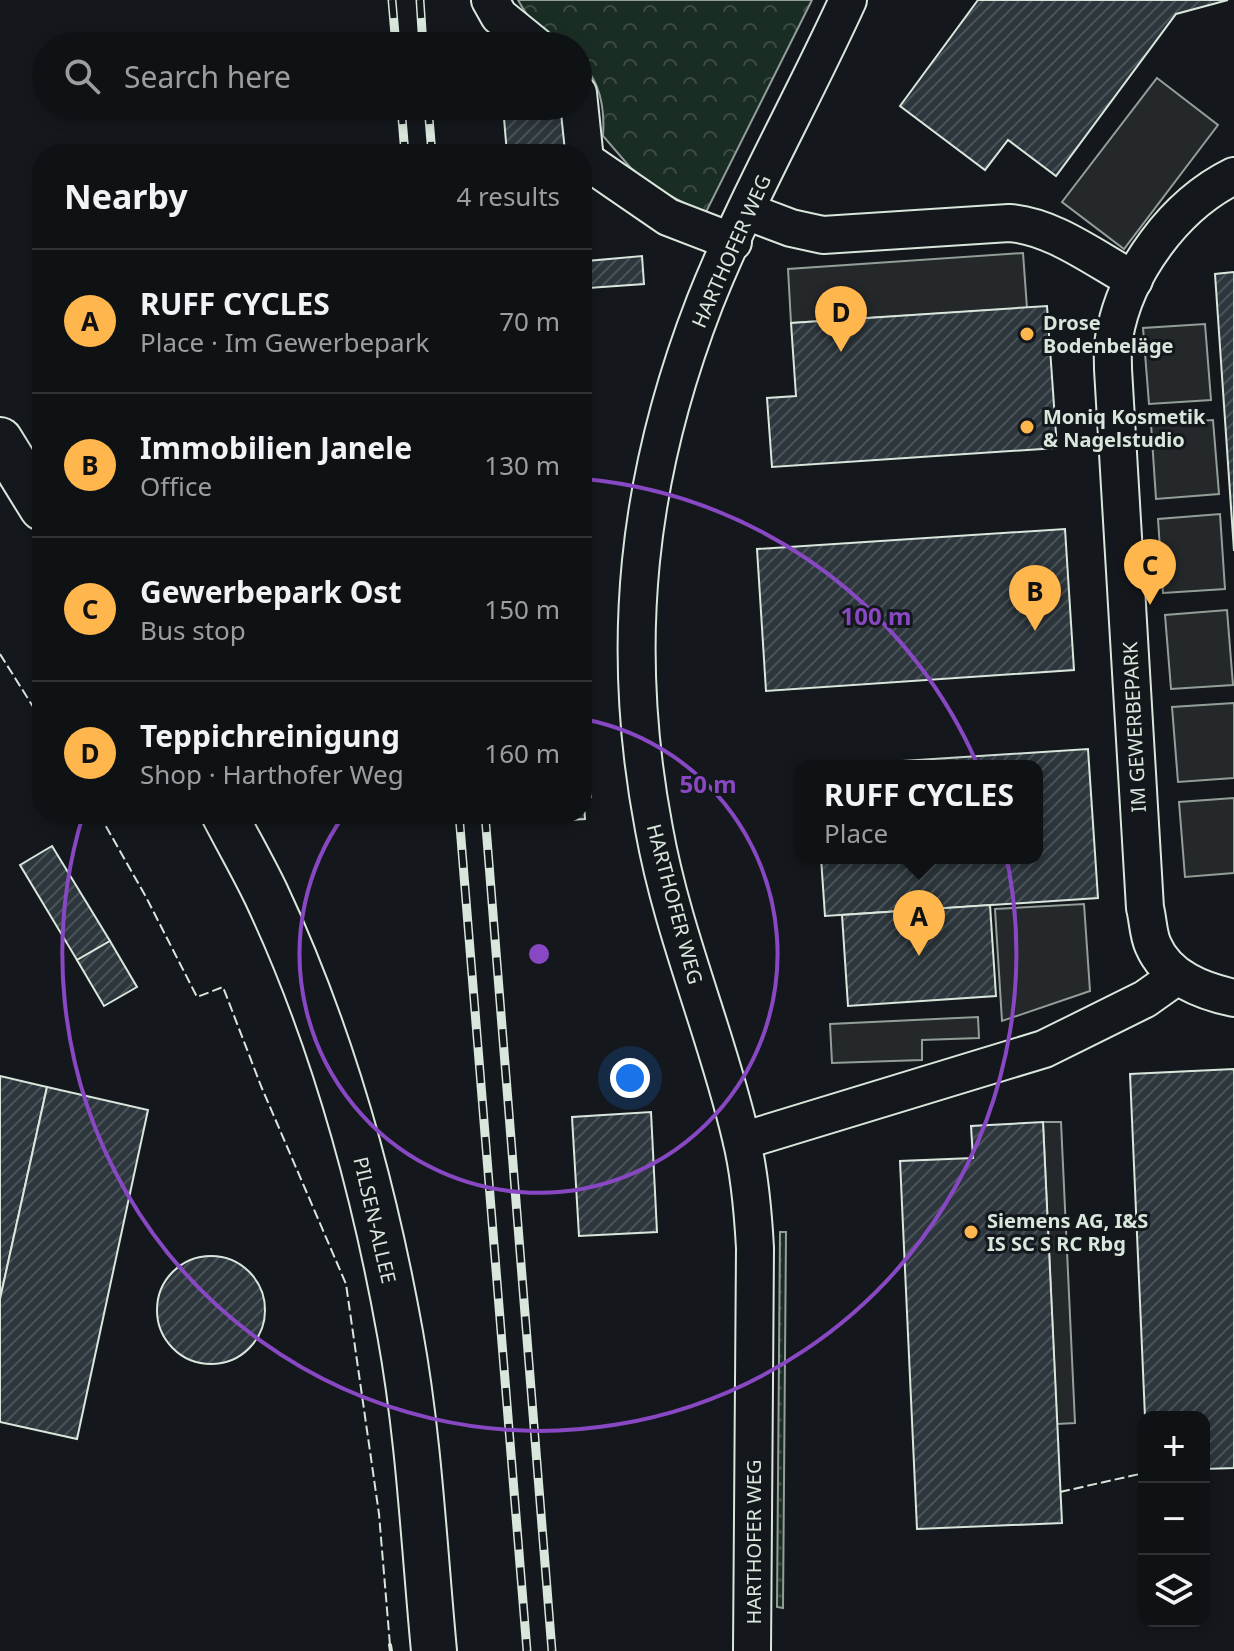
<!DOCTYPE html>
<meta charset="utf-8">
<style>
body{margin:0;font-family:"Noto Sans",sans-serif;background:#1d2022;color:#f1f3f6}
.controls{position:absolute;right:24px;bottom:24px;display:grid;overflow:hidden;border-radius:16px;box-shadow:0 4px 12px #0003}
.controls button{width:72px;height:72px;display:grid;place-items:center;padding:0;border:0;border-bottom:2px solid #2f3234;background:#0f1215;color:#f1f3f6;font:40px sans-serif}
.you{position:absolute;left:630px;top:1078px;width:28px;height:28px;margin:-20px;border:6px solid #fff;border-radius:50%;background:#1a73e8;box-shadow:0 0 0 12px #1a73e833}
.badge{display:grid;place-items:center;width:52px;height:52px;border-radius:50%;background:#ffb74d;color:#111;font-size:26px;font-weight:700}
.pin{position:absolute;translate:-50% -66px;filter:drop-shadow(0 2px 4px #0008)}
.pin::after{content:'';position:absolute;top:42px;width:28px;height:24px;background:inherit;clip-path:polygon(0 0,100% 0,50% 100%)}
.popup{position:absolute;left:795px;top:760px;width:248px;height:104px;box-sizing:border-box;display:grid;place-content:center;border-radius:16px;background:#0f1215;filter:drop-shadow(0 2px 6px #0005);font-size:26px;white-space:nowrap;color:#9b9ea0}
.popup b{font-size:30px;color:#f1f3f6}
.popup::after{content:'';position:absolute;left:50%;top:100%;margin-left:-16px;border:16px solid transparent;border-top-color:#0f1215}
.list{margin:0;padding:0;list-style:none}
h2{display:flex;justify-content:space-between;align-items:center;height:104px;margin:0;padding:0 32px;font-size:34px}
h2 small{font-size:26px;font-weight:400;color:#9b9ea0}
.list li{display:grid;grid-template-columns:52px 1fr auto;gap:24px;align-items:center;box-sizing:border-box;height:144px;padding:0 32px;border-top:2px solid #2f3234}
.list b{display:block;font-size:30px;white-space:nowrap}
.list p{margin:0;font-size:26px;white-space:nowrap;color:#9b9ea0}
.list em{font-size:26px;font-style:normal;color:#9b9ea0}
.icon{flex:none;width:44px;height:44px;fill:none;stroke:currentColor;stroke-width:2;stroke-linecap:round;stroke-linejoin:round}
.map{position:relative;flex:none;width:1234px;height:1651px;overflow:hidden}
.search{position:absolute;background:#0f1215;box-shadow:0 4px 12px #0003;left:32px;top:32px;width:560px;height:88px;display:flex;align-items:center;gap:20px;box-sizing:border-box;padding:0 28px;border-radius:44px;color:#9b9ea0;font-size:30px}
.panel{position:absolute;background:#0f1215;box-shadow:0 4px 12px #0003;left:32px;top:144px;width:560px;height:680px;border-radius:32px}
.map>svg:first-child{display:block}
.grass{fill:url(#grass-dots);stroke:#939e99;stroke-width:2}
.forest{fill:url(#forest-crowns);stroke:#939e99;stroke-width:2}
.parking{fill:#24282b;stroke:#939e99;stroke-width:2}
.building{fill:url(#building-hatch);stroke:#d8e6dc;stroke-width:2}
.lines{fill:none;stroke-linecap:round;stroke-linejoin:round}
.minor-casing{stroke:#d8e6dc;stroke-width:40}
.major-casing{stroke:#d8e6dc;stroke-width:48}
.minor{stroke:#14181c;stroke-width:36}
.major{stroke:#14181c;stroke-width:44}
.rail-casing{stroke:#d8e6dc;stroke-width:9}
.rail{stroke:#14181c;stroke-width:6;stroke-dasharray:18;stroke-linecap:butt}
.fence{stroke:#d8e6dc;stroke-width:2;stroke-dasharray:10 4;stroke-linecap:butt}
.wall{stroke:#d8e6dc;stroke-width:4}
.ring{fill:none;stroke:#8948c3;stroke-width:4}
.poi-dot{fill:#ffb74d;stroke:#14181c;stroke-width:3}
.labels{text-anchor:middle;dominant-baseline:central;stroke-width:6;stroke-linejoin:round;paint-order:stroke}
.street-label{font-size:20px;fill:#d8e6dc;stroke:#14181c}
.poi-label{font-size:20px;font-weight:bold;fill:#d8e6dc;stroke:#14181c;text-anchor:start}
.centre{fill:#8948c3;stroke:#14181c;stroke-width:4}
.ring-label{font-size:24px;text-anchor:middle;font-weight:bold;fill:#8948c3;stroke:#14181c;stroke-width:6;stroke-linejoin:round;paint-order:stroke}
</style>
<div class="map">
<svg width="1234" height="1651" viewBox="0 0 1234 1651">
<defs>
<pattern id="grass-dots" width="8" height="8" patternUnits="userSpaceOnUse" patternTransform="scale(2)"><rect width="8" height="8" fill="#1a2d24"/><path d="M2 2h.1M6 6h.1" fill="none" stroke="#3b4b43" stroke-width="1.8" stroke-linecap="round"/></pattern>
<pattern id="forest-crowns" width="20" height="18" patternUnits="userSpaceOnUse" patternTransform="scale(2)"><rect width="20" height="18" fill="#1a2d24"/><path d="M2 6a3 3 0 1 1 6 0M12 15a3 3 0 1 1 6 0" fill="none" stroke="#3b4b43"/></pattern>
<pattern id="building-hatch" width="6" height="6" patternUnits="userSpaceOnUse" patternTransform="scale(2)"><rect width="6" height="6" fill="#2c363c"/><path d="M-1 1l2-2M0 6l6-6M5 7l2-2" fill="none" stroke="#4a5358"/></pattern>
</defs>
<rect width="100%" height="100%" fill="#14181c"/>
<polygon class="grass" points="780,1232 786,1232 783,1608 777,1607"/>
<path class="forest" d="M518,0H812L705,214L642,181L603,136C605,108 600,79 578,60V46C549,46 531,24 518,0Z"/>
<g class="parking">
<polygon points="1157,78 1218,125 1124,249 1062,202"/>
<polygon points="1023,253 1027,308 791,323 788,269"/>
<polygon points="1205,324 1211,400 1149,404 1143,328"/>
<polygon points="1213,420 1219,494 1156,499 1151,424"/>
<polygon points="1220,514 1225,589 1163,593 1158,519"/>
<polygon points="1227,610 1233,685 1171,689 1165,615"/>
<polygon points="1234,703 1234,778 1178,782 1172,707"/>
<polygon points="1234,798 1234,873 1185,877 1179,802"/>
<polygon points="1084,904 1090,991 1002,1021 995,909"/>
<polygon points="978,1017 979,1038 922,1040 922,1060 832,1063 830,1024"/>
<polygon points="1043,1122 1061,1122 1075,1423 1057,1424"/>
</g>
<g class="building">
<polygon points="978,0 1228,0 1176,14 1056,176 1008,140 985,170 900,106"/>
<polygon points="503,106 562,106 567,154 507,154"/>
<polygon points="642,256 644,284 589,288 587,261"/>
<polygon points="1234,272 1234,551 1215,274"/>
<polygon points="1047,306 1057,448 772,467 767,398 796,396 791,323"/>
<polygon points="588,413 589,434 582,434 582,414"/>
<polygon points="1065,529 1074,670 766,691 757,549"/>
<polygon points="582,707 591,797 582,798"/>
<polygon points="1088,749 1098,898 825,916 821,858 1037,858 1037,766 825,766"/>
<polygon points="582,805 584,805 585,819 533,822 532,814 582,814"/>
<polygon points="52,846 110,941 77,960 20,865"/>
<polygon points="990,905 996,996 848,1006 842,915"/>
<polygon points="110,941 137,987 104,1006 77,960"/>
<polygon points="1234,1069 1234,1468 1204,1469 1204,1417 1145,1417 1130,1074"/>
<polygon points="0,1076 47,1087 0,1299"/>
<polygon points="47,1087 148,1110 77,1439 0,1422 0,1299"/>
<polygon points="651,1112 657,1232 579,1236 572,1117"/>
<polygon points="1043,1122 1062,1523 917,1529 900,1161 973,1158 971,1126"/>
<circle cx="211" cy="1310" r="54"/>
</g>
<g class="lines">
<defs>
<g id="minor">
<polyline points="490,0 499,16 536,46"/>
<polyline points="578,93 585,160 668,217 733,242"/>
<path d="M1234,176C1175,205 1125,272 1114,338C1112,348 1113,359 1113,369L1145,908C1148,919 1148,934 1153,945C1167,978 1202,991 1234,998"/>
<path d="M746,211L791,228L823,235L1009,223C1053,226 1095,259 1134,280"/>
<polyline points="742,1141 1044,1049 1145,999 1176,977"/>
<path d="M752,1651L755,1248C753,1212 750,1174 741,1138C717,1034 673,935 654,829C619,645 637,477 705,302C746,199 802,101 848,0"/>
</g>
<g id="major">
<polyline points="0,440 42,508"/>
<path d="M224,814C238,841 253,867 266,894C331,1032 373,1183 400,1333C419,1437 424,1545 434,1651"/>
</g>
</defs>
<use href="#minor" class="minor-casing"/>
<use href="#major" class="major-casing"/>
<use href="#minor" class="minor"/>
<use href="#major" class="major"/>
<defs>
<g id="rail">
<polyline points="392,0 396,46"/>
<polyline points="420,0 423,46"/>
<polyline points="401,106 405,154"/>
<polyline points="428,106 432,154"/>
<polyline points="459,814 527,1651"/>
<polyline points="485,814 552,1651"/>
</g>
</defs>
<use href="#rail" class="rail-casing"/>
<use href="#rail" class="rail"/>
<g class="fence">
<polyline points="0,654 42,721"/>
<polyline points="99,814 146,897 197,997 223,987 261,1086 346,1284 379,1514 390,1645"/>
<polyline points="1060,1492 1144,1473"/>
</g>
<polyline class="wall" points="390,1645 391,1651"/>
</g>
<g class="ring">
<path d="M583 719A239 239 0 1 1 344 815"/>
<path d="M585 479A477 477 0 1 1 83 815"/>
</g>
<g class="poi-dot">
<circle cx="1027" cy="334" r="8"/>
<circle cx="1027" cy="427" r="8"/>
<circle cx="971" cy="1232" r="8"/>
</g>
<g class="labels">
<g class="street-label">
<text transform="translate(731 251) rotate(-66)">HARTHOFER WEG</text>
<text transform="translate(1134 727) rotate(-93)">IM GEWERBEPARK</text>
<text transform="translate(675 904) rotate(75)">HARTHOFER WEG</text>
<text transform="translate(375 1220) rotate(77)">PILSEN-ALLEE</text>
<text transform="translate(753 1542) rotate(-90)">HARTHOFER WEG</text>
</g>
<g class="poi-label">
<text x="1043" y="322">Drose<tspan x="1043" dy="23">Bodenbeläge</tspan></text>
<text x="1043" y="416">Moniq Kosmetik<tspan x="1043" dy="23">&amp; Nagelstudio</tspan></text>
<text x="987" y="1220">Siemens AG, I&amp;S<tspan x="987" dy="23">IS SC S RC Rbg</tspan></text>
</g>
</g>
<circle cx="539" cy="954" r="12" class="centre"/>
<g class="ring-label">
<text x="876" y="625">100 m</text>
<text x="708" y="793">50 m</text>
</g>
</svg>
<div class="controls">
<button>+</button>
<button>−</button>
<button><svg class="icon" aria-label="layers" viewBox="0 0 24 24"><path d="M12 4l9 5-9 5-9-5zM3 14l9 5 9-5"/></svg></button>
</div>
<div class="you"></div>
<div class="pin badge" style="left:919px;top:956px">A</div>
<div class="popup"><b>RUFF CYCLES</b>Place</div>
<div class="pin badge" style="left:1035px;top:631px">B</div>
<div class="pin badge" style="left:1150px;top:605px">C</div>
<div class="pin badge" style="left:841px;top:352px">D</div>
<div class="search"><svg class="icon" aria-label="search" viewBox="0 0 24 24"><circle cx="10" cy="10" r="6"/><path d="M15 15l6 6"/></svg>Search here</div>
<section class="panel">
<h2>Nearby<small>4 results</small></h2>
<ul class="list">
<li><span class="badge">A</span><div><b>RUFF CYCLES</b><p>Place · Im Gewerbepark</p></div><em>70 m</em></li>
<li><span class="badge">B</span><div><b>Immobilien Janele</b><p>Office</p></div><em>130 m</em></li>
<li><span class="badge">C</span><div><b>Gewerbepark Ost</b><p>Bus stop</p></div><em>150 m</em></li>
<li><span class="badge">D</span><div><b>Teppichreinigung</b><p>Shop · Harthofer Weg</p></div><em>160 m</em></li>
</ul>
</section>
</div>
